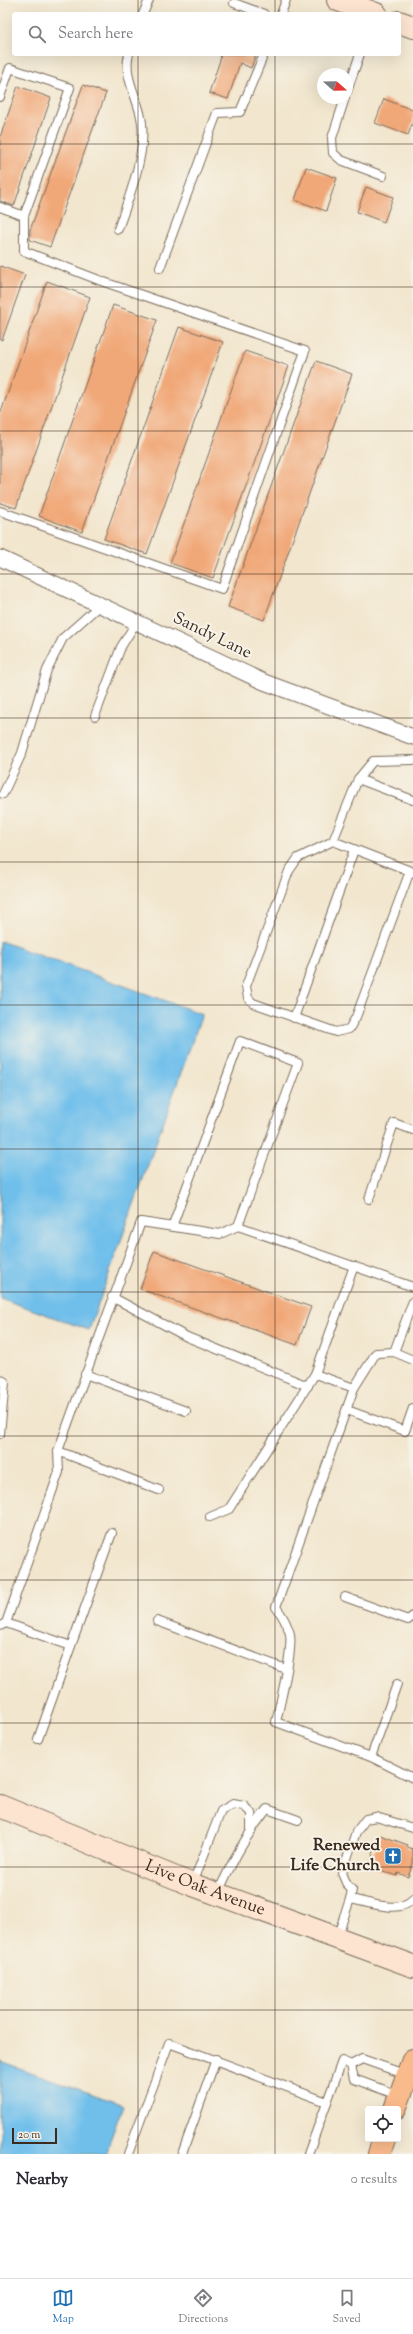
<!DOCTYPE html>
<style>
body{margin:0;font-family:"Sorts Mill Goudy",serif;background:#f7f7f7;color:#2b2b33}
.controls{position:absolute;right:12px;bottom:12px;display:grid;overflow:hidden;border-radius:4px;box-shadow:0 4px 16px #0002}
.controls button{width:36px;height:36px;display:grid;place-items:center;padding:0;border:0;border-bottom:1px solid #e1e1e2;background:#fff;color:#2b2b33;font:20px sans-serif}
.compass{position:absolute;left:317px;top:68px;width:36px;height:36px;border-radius:50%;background:#fff;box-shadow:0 4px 16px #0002;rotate:110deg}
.scale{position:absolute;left:12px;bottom:10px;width:45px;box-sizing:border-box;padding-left:4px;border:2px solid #3b2a1e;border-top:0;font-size:11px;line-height:14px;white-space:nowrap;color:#3b2a1e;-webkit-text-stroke:3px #f7f3e8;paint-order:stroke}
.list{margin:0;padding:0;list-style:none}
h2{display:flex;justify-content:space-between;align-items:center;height:52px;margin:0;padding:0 16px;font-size:17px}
h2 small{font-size:13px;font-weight:400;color:#7c7c81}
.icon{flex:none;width:22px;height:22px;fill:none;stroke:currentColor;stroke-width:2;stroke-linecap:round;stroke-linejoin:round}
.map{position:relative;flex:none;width:413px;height:2154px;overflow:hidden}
.search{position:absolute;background:#fff;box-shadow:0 4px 16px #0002;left:12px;right:12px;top:12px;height:44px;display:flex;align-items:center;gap:10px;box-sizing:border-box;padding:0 14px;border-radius:4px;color:#7c7c81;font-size:15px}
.sheet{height:124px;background:#fff}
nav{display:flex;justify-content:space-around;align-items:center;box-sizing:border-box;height:56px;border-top:1px solid #e1e1e2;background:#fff;font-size:11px;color:#7c7c81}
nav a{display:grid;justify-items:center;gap:2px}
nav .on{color:#1f6fb2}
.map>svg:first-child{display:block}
.water{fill:#70bfeb;stroke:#567484}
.building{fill:#f1a878}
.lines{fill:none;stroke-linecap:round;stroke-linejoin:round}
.lane-casing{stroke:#7b6c5c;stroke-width:10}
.street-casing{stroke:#7b6c5c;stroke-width:17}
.secondary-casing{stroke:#7b6c5c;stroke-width:24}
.primary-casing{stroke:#7b6c5c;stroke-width:24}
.lane{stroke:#fff;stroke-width:8}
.street{stroke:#fff;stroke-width:15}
.secondary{stroke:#fde4d1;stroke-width:22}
.primary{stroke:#fabb8c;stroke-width:22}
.grid{fill:none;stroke:#3b2a1e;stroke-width:1;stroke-opacity:0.55}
.labels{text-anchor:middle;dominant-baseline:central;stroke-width:4;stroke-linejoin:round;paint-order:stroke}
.street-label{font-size:17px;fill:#3b2a1e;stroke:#f7f3e8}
.poi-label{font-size:17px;font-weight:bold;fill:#3b2a1e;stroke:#f7f3e8;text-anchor:end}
</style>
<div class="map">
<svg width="413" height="2154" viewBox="0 0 413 2154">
<rect width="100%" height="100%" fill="#f7f3e8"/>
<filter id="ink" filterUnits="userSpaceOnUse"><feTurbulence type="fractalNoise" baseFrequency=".025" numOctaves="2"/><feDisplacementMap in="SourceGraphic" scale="8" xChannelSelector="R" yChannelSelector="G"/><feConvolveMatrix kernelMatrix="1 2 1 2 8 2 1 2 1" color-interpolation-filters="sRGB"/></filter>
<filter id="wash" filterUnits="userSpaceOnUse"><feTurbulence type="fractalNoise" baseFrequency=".012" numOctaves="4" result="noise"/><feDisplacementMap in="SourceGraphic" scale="16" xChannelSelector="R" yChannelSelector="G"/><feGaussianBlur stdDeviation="0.9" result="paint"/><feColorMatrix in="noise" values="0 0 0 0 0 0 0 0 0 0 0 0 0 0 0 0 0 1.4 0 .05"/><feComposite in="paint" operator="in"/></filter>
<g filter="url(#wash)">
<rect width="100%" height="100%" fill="#f2e6ce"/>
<g class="water">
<polygon points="0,941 202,1014 89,1330 0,1298"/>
<polygon points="0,2061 123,2105 105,2154 0,2154"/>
</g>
<g id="blocks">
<g class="building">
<polygon points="218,54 256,54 251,68 240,63 228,99 209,93 221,57"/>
<polygon points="83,85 106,93 50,247 30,240 30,230"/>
<polygon points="18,86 51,98 14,206 0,201 0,137"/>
<polygon points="384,99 413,110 413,122 408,135 375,123"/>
<polygon points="306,167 337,178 326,211 295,200"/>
<polygon points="366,187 393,197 384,222 357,212"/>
<polygon points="0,266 25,275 2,340 0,339"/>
<polygon points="47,281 90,297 16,508 0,503 0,415"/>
<polygon points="113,305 157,320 82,532 39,516"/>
<polygon points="179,327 223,342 147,554 104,539"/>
<polygon points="245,351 289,366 213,578 170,563"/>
<polygon points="316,361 352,374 264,620 228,607"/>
<polygon points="154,1251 311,1307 297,1345 140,1289"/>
<polygon points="380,1835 408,1845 407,1847 413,1849 413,1863 408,1877 398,1873 397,1876 369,1866"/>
</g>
</g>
</g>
<g filter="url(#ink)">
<use href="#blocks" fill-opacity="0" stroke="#7b6c5c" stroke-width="1"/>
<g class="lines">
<defs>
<g id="lane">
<polyline points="234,3 264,14"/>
<polyline points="143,14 149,0"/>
<polyline points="281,14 286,0"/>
<polyline points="347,91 360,54"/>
<polyline points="0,97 10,68 70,88 24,216 24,251 104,282 305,351 222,589 0,511"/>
<polyline points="345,98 332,138 333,153 341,160 383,176"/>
<polyline points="0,207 24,216"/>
<path d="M118,229C129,198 148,149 141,117C137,96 123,76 129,54"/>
<polyline points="160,268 217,113 240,112 264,54"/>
<polyline points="95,716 121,647 137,621"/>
<polyline points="358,779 373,761 413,760"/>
<polyline points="3,794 22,753 47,670 63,638 101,604"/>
<polyline points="333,841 358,779 413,800"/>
<polyline points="410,871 356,1017 349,1029 336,1032 253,1003 248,998 246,986 289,871 298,858 333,841 413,872"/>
<polyline points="294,1018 354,850"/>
<polyline points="369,1199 394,1123 413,1130"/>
<polyline points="172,1227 240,1041 298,1063 238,1226"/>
<polyline points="112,1297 187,1337 308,1386"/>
<polyline points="394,1352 413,1301"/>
<polyline points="85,1374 186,1411"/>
<polyline points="315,1374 354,1266"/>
<polyline points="0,1379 5,1382 0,1434"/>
<polyline points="347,1410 405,1431 413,1408"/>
<polyline points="58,1451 159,1490"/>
<polyline points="210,1517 229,1509 315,1374 354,1388"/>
<polyline points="345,1597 408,1620 413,1616"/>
<polyline points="157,1621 286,1669"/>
<polyline points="6,1623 71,1646 38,1739"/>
<polyline points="0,1626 6,1623 59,1472 58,1451 141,1222 220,1234 238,1226 413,1287"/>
<polyline points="71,1646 112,1533"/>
<polyline points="397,1684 371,1757 413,1778"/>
<path d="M371,1757L276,1722C280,1703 293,1653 290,1634C287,1623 283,1616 276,1607L354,1388L376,1353L394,1352L413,1360"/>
<polyline points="193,1883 221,1811 233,1804 244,1806 251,1813 251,1828"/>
<path d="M218,1893C231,1863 246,1835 267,1809L298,1820"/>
<polyline points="350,1899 352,1890 347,1885 342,1873 356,1832 366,1819 376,1817 413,1828"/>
<path d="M337,1938L350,1899C368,1902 399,1915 413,1899"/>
<polyline points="351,2065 354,2079 400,2096"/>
<polyline points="128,2154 169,2043 327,2102"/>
<polyline points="182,2154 216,2059"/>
<polyline points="308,2154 342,2061 351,2065 362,2059 407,2075"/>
</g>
<polyline id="street" points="0,558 264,682 413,737"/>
<g id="secondary">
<polyline points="338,0 376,14"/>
<polyline points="399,22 413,27"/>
<path id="s1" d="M0,1806L193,1885L413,1966"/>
</g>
<g id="primary">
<polyline points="395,2109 413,2060"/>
<polyline points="379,2154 384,2139"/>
</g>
</defs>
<use href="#lane" class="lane-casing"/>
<use href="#street" class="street-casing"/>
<use href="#secondary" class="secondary-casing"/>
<use href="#primary" class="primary-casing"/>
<use href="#lane" class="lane"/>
<use href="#street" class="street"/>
<use href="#secondary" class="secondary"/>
<use href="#primary" class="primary"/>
</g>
</g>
<path class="grid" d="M138,0V14M275,0V14M138,54V2154M275,54V2154M0,144H413M0,287H413M0,431H413M0,574H413M0,718H413M0,862H413M0,1005H413M0,1149H413M0,1292H413M0,1436H413M0,1580H413M0,1723H413M0,1867H413M0,2010H413"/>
<defs>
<symbol id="church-square" viewBox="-11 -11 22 22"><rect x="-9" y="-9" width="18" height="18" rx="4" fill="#1f6fb2" stroke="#f7f3e8"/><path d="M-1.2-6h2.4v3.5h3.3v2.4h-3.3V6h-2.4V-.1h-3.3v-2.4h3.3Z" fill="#fff"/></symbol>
</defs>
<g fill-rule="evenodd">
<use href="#church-square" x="383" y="1846" width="20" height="20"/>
</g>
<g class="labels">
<g class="street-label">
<text transform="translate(212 636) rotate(26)">Sandy Lane</text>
<text stroke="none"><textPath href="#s1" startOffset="221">Live Oak Avenue</textPath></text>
</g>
<g class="poi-label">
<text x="380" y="1846">Renewed<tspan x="380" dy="20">Life Church</tspan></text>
</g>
</g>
</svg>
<div class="controls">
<button><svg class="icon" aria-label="locate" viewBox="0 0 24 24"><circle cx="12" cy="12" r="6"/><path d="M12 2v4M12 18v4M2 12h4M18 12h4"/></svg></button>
</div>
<svg class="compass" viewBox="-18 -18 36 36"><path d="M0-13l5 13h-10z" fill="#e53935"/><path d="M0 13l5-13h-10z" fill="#7c7c81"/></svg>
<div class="scale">20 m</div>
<div class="search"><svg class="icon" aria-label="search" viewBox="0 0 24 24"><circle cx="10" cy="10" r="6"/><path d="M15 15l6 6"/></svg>Search here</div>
</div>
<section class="sheet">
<h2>Nearby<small>0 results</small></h2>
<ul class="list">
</ul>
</section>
<nav>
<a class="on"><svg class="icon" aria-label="map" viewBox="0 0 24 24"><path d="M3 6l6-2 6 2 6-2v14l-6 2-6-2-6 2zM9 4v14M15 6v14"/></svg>Map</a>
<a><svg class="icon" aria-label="directions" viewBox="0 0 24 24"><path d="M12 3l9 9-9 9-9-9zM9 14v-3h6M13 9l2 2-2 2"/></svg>Directions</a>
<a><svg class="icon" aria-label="saved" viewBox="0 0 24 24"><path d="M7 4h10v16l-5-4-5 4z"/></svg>Saved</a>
</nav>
